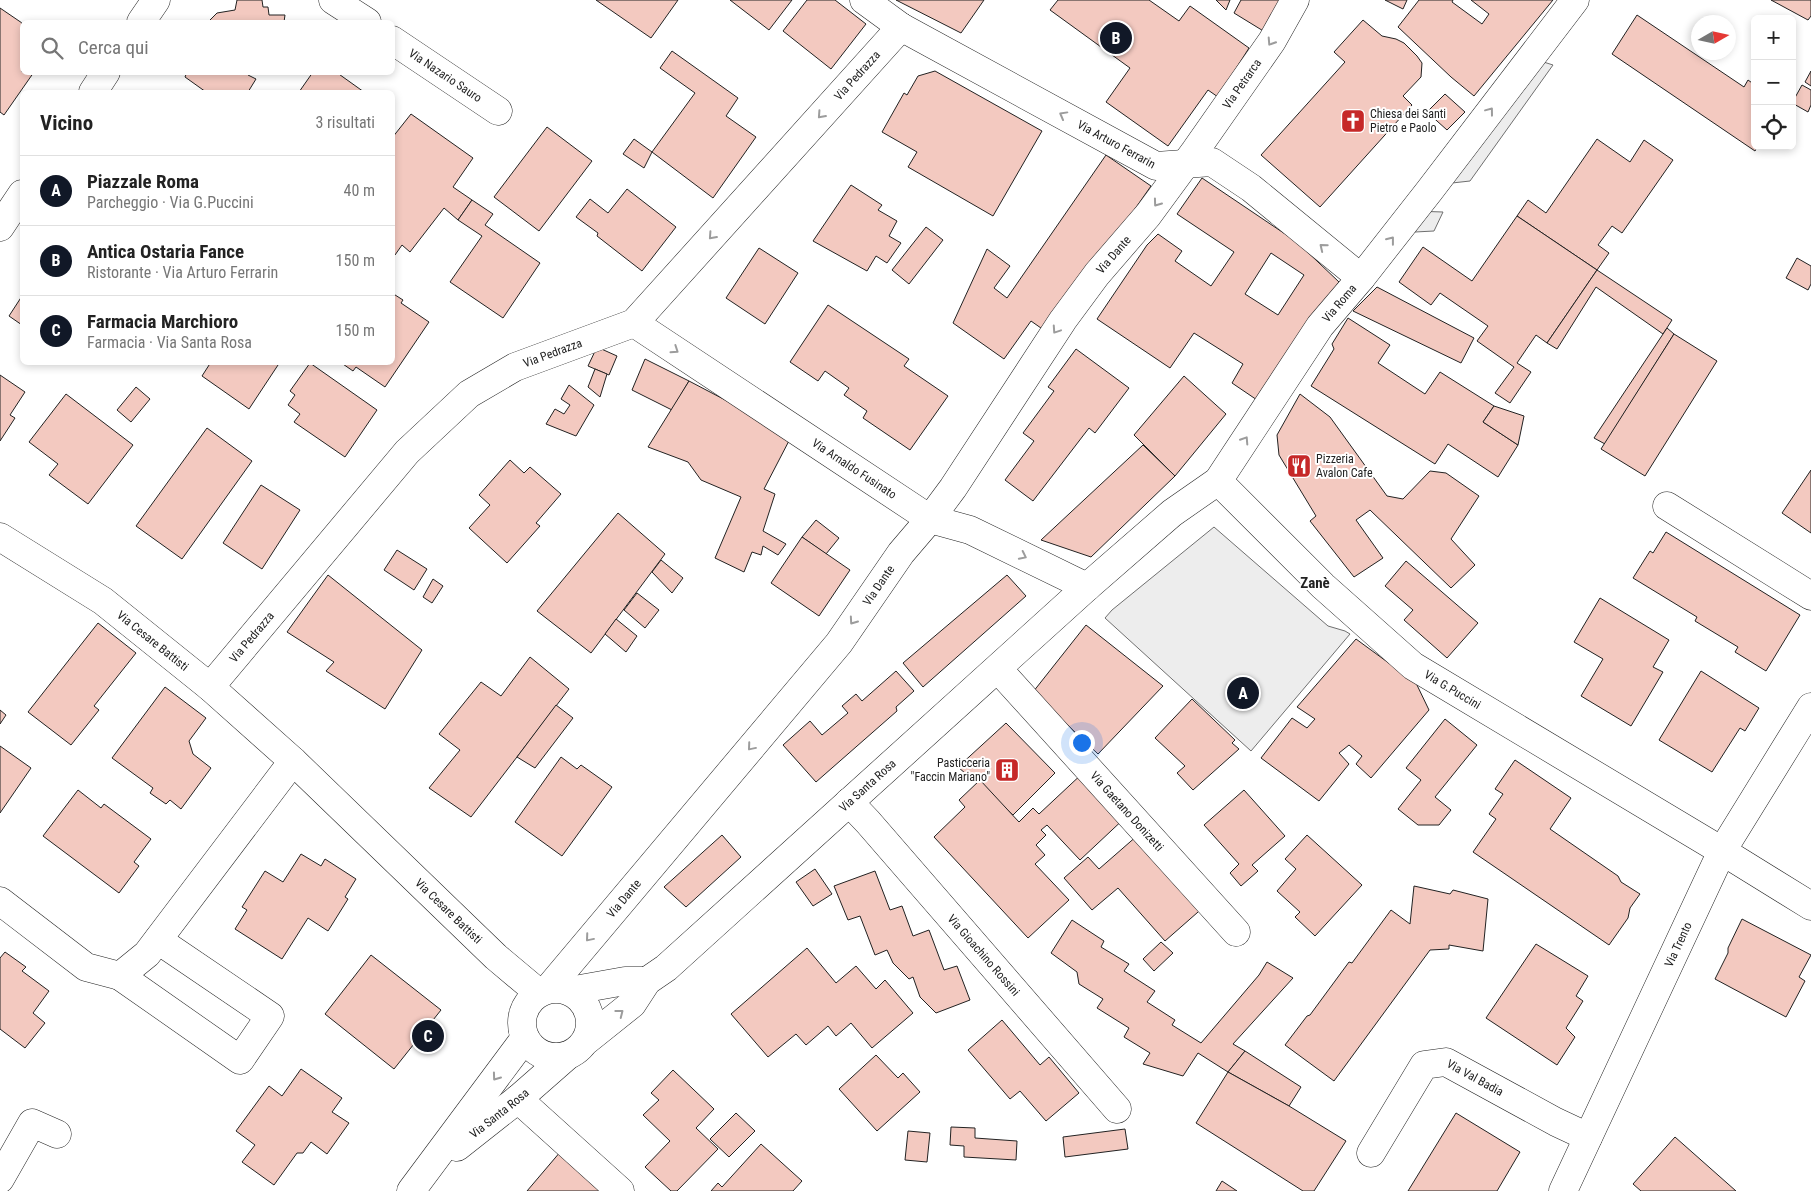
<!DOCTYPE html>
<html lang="it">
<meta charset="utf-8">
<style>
body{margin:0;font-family:"Roboto Condensed",sans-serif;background:#f2f2f2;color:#222}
.controls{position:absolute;right:15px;top:15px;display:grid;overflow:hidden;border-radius:8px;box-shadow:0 2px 8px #0003}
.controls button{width:45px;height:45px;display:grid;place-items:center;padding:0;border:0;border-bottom:1px solid #e0e0e0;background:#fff;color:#222;font:25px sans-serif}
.compass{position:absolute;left:1691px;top:15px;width:45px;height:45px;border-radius:50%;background:#fff;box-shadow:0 2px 8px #0003;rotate:81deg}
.you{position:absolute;left:1081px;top:742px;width:18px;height:18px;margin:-12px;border:4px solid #fff;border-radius:50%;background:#1a73e8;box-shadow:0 0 0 8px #1a73e833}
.badge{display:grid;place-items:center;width:32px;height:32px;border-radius:50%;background:#111827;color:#fff;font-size:16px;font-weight:700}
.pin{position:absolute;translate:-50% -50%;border:2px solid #fff;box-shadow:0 1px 5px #0006}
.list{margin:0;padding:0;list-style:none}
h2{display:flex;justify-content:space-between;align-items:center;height:65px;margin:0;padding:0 20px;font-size:21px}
h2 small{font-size:16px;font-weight:400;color:#767676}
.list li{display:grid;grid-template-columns:32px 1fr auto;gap:15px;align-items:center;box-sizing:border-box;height:70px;padding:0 20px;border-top:1px solid #e0e0e0}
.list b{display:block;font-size:19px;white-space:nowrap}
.list p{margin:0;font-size:16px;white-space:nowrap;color:#767676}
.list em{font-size:16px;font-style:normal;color:#767676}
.icon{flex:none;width:28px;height:28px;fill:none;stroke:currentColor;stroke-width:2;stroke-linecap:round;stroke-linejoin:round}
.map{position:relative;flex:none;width:1811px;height:1191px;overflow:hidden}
.search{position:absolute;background:#fff;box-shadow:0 2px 8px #0003;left:20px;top:20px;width:375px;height:55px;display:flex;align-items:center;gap:12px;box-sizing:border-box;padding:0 18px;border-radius:8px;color:#767676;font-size:19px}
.panel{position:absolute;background:#fff;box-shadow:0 2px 8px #0003;left:20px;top:90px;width:375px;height:275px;border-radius:8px}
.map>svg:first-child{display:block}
.parking{fill:#ededed;stroke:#6f6f6f}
.building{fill:#f3c9c0;stroke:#222;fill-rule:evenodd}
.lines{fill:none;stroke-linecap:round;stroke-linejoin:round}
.minor-casing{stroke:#222;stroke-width:29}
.minor{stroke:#fff;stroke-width:28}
.oneway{stroke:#9c9c9c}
.labels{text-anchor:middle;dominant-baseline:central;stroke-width:4;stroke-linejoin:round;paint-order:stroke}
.street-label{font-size:12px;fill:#222;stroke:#fff}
.poi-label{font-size:12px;fill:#222;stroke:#fff;text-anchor:start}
.quarter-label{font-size:15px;font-weight:bold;fill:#222;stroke:#fff}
</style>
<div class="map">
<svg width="1811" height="1191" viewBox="0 0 1811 1191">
<rect width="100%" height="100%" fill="#fff"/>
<g class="parking">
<polygon points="1531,58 1553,65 1470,181 1434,185"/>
<polygon points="1413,211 1443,212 1434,231 1396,233"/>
<polygon points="1214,527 1328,626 1345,631 1350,634 1251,751 1105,618 1112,610"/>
</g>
<g class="building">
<polygon points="237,0 262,0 263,7 268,7 269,15 285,15 284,22 208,22 217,13 235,10"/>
<polygon points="596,0 678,0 651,38"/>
<polygon points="730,0 792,0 769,30"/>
<polygon points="807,0 835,0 866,24 831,69 783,31"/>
<polygon points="896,0 984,0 961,33"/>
<polygon points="1058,0 1149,0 1179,21 1190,6 1249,48 1218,97 1208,90 1168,146 1106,102 1130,68 1050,10"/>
<polygon points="1216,0 1230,0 1226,10"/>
<polygon points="1241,0 1280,0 1265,32 1234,13"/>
<polygon points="1385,0 1407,0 1403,9"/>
<polygon points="1419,0 1453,0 1452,2 1482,24 1489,14 1471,0 1553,0 1474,96 1451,77 1398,27"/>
<polygon points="1771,0 1811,0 1811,16 1808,20"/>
<polygon points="0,8 22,23 22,72 34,72 4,115 0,112"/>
<polygon points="1637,15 1744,87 1748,80 1755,85 1755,146 1758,146 1755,151 1612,54"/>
<polygon points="1363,20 1382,36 1396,39 1404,43 1417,56 1422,63 1421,77 1403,96 1412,105 1320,207 1261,155 1345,62 1334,52"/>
<polygon points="672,51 738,98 726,116 756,137 713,198 652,152 695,93 660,68"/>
<polygon points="935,71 1042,131 993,216 908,167 917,152 882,132 904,93 907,95 918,76"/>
<polygon points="1811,71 1811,86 1805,82"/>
<polygon points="187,72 251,72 248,75 256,79 248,92 206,92 185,77"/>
<polygon points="313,72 336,72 364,92 299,92"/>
<polygon points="1802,85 1811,90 1811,105 1808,112 1792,103"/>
<polygon points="1445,94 1465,112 1447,130 1427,112"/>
<polygon points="411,114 473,158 453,187 472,200 458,220 444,208 410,252 402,245 395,255 392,252 392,138"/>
<polygon points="547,127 592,161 539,231 494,197"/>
<polygon points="634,139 652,152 644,168 623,154"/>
<polygon points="1597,139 1630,162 1644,140 1673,160 1622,233 1612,226 1598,245 1609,253 1597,270 1517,216 1528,200 1546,213"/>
<polygon points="1106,155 1151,186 1048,333 1031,321 1004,359 953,323 987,249 1010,266 994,288 1007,298"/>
<path d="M1202,178L1297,242L1339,282L1260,402L1232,383L1243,364L1194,333L1170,368L1097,319L1147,245L1158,234L1182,251L1175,261L1211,286L1234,252L1177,214ZM1271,253L1304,275L1278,315L1245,294Z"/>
<polygon points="851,185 882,205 878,210 897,221 889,236 901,243 887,263 876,256 867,271 813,241"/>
<polygon points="627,189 676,227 642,271 597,236 598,233 576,217 590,199 608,213"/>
<polygon points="472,200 493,214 485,225 540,263 503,318 450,282 482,236 458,220"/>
<polygon points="1517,216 1597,270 1547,343 1536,335 1517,363 1531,372 1510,403 1495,393 1514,367 1477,341 1488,326 1440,293 1431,305 1399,282 1423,247 1472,281"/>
<polygon points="926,227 943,240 909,284 892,270"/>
<polygon points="759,248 798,273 765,324 726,298"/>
<polygon points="1797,258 1811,266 1811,284 1808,290 1786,278"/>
<polygon points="1597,270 1672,320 1663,334 1596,287 1557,349 1547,343"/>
<polygon points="1377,287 1474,338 1461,363 1353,311"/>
<polygon points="392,293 403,300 401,303 429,322 385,387 356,367 353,371 340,362 392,362"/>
<polygon points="22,296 22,325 9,316"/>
<polygon points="828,305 909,359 904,366 948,396 910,450 863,418 867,411 844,395 849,388 825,371 818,381 790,362"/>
<polygon points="1348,318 1390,345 1378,363 1425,394 1440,372 1494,406 1483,422 1518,445 1498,477 1448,444 1435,464 1311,386 1334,349 1332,344"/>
<polygon points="1667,328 1674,334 1605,444 1594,438"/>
<polygon points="1674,334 1717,361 1645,476 1601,449"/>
<polygon points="597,347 617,356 609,375 588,366"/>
<polygon points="1076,349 1129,388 1095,433 1089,428 1033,501 1005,480 1034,441 1023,433 1054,391 1048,387"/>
<polygon points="645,359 689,381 672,410 632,390"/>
<polygon points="211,362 280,362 249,409 202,376"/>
<polygon points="310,363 377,410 345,457 294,422 300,414 288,405 295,395 290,391"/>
<polygon points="595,369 607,374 600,397 588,387"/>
<polygon points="0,375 25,392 10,415 15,418 0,441"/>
<polygon points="1184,376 1226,414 1175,476 1134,435"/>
<polygon points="689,381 792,435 764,489 775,494 763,531 786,544 778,555 763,546 761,555 752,552 744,572 715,558 741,497 701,480 688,462 648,447"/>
<polygon points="569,385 594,405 576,436 546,424 555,409 564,414 570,405 561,399"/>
<polygon points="136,387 150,399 131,422 117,410"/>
<polygon points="66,394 133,445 88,504 49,475 58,464 29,442"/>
<polygon points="1300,394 1330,417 1387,496 1403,499 1430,471 1446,473 1479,496 1451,539 1475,565 1451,588 1370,510 1356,520 1383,558 1354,577 1310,521 1316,516 1279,455 1277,435"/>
<polygon points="1494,406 1524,416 1518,445 1483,422"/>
<polygon points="207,428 252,461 182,559 136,526"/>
<polygon points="1143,445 1175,476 1091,557 1041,540"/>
<polygon points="510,460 524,473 530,467 561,494 536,523 540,526 507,563 469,528 490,505 479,495"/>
<polygon points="1811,470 1811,533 1782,513"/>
<polygon points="261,485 300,510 262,569 223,543"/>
<polygon points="618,513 665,554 591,653 537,611"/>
<polygon points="816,520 839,538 826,554 802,537"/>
<polygon points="1666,532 1800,615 1766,671 1735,652 1738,647 1695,621 1697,617 1633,578 1650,551 1653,553"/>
<polygon points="802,537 850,570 819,616 771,583"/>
<polygon points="397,550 427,569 414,590 384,570"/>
<polygon points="661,560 683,578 672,593 652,572"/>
<polygon points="1406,561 1478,623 1447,658 1404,620 1413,610 1385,586"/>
<polygon points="328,575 422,650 385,709 326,671 334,662 287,632"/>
<polygon points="1007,575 1026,596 923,687 903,663"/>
<polygon points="433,579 443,586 432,603 423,597"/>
<polygon points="637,593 659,610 645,628 624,610"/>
<polygon points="1600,598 1669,640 1653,667 1663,672 1631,726 1581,696 1603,659 1574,642"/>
<polygon points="616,619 637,636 626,652 605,634"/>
<polygon points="98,623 136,653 94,706 99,710 71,745 28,712"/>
<polygon points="1086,625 1163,686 1098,754 1033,692"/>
<polygon points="1356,639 1416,683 1429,710 1371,778 1356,764 1362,756 1349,745 1339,753 1349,764 1319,801 1261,758 1292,718 1307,728 1315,719 1297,707"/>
<polygon points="530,657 569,689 471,817 429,788 460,750 439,734 481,682 501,696"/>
<polygon points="896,671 914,691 896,707 897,711 816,782 783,745 810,721 822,735 848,713 842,706 856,694 862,701"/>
<polygon points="1701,671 1759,708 1745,731 1740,728 1712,772 1659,740"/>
<polygon points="165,687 206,718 189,741 193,754 211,768 181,809 170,800 166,804 150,793 153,788 112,758"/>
<polygon points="1192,699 1235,740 1232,743 1239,749 1193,790 1177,773 1185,766 1155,738"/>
<polygon points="556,705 573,718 535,768 517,757"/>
<polygon points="0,710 6,715 0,724"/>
<polygon points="1445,719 1477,745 1435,797 1451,810 1439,825 1418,825 1398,809 1421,780 1406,768"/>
<polygon points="1006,723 1055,773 1013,815 958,767"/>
<polygon points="0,746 31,768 0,813"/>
<polygon points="561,757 577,769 581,765 612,787 562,856 515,822"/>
<polygon points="1515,760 1571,798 1550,829 1618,876 1621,882 1640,894 1630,908 1628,918 1609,945 1473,852 1496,819 1489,814 1503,794 1495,789"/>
<polygon points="1085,771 1128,815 1080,860 1047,825 1041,830 1046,835 1036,845 1045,855 1035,864 1069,900 1028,938 934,837 965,807 959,800 980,780 1019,822 1033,808 1039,814"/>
<polygon points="78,790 101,808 104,804 151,839 134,862 139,866 119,893 43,836"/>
<polygon points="1244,790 1285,836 1252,865 1258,871 1241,886 1230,873 1239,864 1204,825"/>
<polygon points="722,835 741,857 686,907 664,887"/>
<polygon points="1138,835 1206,905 1165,941 1118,888 1092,910 1064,878 1088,857 1099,869"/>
<polygon points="1307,835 1362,885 1315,936 1295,917 1300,912 1277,891 1296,869 1285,859"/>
<polygon points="301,854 321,866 325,859 356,879 345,897 348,899 328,931 308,918 282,959 235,929 247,910 242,907 265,871 283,882"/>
<polygon points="815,869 832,894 813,906 796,882"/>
<polygon points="875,871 890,910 902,906 913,936 929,930 944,970 957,966 970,1000 936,1013 920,997 913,977 909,979 893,963 887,950 875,955 860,916 848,920 834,886"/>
<polygon points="1414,886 1450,894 1453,890 1488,899 1483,951 1449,945 1449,949 1430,950 1334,1081 1285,1045 1307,1016 1310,1015 1349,962 1352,963 1391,910 1410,924"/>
<polygon points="1742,919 1811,955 1799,977 1805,981 1786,1017 1715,979 1728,953 1728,948"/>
<polygon points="1072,920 1104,941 1101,947 1129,964 1124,971 1155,991 1147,1002 1175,1020 1172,1025 1201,1043 1259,975 1267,962 1293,978 1233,1044 1245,1051 1228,1072 1198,1053 1183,1076 1143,1064 1150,1053 1124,1037 1129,1028 1097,1008 1103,999 1079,984 1077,972 1051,953"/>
<polygon points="1161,942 1173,953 1154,971 1143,959"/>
<polygon points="1536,944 1588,976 1576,996 1583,1001 1566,1028 1575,1037 1557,1065 1486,1018"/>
<polygon points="807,948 836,983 856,966 876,989 885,980 913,1013 872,1048 851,1023 836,1036 828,1026 806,1045 796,1034 768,1057 731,1014"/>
<polygon points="5,952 26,967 22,971 49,991 33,1013 45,1023 25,1048 0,1029 0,958"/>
<polygon points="371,955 441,1010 394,1069 325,1014"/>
<polygon points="1002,1020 1040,1065 1049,1057 1079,1093 1046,1121 1020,1091 1010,1099 968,1050"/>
<polygon points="1245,1051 1301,1087 1289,1106 1228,1072"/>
<polygon points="876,1055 898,1078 903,1073 920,1092 877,1131 839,1089"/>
<polygon points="301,1069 342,1098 332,1112 349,1123 327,1154 311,1142 303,1153 297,1153 274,1185 242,1162 255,1145 236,1131 269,1086 282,1096"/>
<polygon points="673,1070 714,1109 696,1128 718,1149 677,1191 671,1191 645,1167 670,1141 643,1115 659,1100 651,1093"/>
<polygon points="1228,1072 1289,1106 1346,1141 1314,1191 1303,1191 1196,1123"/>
<polygon points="736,1113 755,1131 729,1157 710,1139"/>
<polygon points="1456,1113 1520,1152 1497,1191 1408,1191"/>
<polygon points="951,1127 975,1128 975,1138 1017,1141 1016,1160 964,1157 964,1146 950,1145"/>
<polygon points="1125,1129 1128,1149 1065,1157 1063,1137"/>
<polygon points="908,1131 930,1133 927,1162 905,1160"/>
<polygon points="1675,1137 1736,1191 1641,1191 1633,1184"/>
<polygon points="761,1144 802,1181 793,1191 711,1191 718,1183 722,1187"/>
<polygon points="561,1151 606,1191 527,1191"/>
<polygon points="1222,1181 1237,1191 1216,1191"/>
</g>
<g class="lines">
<defs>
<g id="minor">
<polyline points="333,0 367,22"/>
<path id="s1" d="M864,0L901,27L1156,166L1212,162L1251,188L1361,278"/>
<polyline points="141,22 156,0"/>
<path id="s2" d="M392,40L498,111"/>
<polyline points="93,92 106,72"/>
<polyline points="0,227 22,194"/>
<path id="s3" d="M634,323L930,519L970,530L1087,587"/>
<path id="s4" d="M1218,481L1323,586L1413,666L1722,851L1811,906"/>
<polyline points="1667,506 1811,596"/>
<path id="s5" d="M0,537L103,601L210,687L293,761L496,957L539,993"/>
<path id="s6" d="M998,669L1236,932"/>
<path id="s7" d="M210,687L407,452L469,394L515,367L634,323L901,27"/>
<path id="s8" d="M849,802L868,822L1117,1109"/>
<polyline points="0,901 86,967 120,976 147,954 293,761"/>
<polyline points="120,976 240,1060 270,1016 158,940"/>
<circle cx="556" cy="1023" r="34"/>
<path id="s9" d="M548,989L839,643L901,553L930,519L953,488L1063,320L1097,274L1148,215L1195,151L1272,41L1295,0"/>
<polyline points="569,991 625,981 647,981"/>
<path id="s10" d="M587,1040L632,1004L647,981L666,968L1087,587L1172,513L1218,481L1320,326L1361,278L1430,190L1575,0"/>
<polyline points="518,1099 620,1191"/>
<path id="s11" d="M457,1147L518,1099L567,1056"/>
<path id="s12" d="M1371,1153L1424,1065L1446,1062L1556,1122L1588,1137"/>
<polyline points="0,1179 32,1123 57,1134"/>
<polyline points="411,1191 525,1038"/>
<path id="s13" d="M1563,1191L1722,851L1811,707"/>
</g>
</defs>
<use href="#minor" class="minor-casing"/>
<use href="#minor" class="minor"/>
</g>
<defs><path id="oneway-chevron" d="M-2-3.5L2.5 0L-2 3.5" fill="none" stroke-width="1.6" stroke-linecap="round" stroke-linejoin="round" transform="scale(1.25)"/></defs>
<g class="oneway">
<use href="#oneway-chevron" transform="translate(1271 42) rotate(123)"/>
<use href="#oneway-chevron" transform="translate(1490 111) rotate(-53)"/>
<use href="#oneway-chevron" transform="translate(821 115) rotate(132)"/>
<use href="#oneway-chevron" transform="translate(1063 115) rotate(-151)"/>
<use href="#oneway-chevron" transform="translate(1157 203) rotate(126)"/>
<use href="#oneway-chevron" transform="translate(712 236) rotate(132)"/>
<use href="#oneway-chevron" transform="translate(1391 240) rotate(-52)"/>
<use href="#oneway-chevron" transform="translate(1323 247) rotate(-141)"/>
<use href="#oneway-chevron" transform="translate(1056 330) rotate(124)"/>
<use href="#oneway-chevron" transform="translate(675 350) rotate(34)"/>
<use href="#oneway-chevron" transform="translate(1245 440) rotate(-57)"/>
<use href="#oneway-chevron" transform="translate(1023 556) rotate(26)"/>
<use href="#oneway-chevron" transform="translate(853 621) rotate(125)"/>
<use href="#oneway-chevron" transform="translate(751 747) rotate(130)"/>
<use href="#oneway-chevron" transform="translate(589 938) rotate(130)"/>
<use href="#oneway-chevron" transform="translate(620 1013) rotate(-38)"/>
<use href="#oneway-chevron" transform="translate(496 1077) rotate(126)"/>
</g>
<defs>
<symbol id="church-square" viewBox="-11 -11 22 22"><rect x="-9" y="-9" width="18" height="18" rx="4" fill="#c62828" stroke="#fff"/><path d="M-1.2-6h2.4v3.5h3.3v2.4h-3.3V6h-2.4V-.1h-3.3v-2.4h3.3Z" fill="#fff"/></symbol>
<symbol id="restaurant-square" viewBox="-11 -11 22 22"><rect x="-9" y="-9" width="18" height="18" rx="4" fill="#c62828" stroke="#fff"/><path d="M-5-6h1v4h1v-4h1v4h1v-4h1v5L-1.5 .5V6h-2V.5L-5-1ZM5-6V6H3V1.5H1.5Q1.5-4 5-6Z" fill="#fff"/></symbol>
<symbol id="building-square" viewBox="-11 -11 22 22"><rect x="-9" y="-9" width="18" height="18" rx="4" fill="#c62828" stroke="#fff"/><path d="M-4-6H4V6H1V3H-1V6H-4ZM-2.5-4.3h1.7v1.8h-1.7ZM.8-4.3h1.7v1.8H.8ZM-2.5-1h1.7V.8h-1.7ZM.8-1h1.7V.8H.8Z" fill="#fff"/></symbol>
</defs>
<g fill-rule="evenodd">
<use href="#church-square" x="1339" y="107" width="28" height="28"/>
<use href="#restaurant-square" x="1285" y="452" width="28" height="28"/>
<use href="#building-square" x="993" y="756" width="28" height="28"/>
</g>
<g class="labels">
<g class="street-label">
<text stroke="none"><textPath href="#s2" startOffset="64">Via Nazario Sauro</textPath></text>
<text stroke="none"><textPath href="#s7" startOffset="905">Via Pedrazza</textPath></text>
<text stroke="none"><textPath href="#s9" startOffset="1142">Via Petrarca</textPath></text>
<text stroke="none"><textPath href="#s1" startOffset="291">Via Arturo Ferrarin</textPath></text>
<text stroke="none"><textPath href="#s9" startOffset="928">Via Dante</textPath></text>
<text stroke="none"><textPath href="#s10" startOffset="1060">Via Roma</textPath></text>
<text stroke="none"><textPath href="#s7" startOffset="485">Via Pedrazza</textPath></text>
<text stroke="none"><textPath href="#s3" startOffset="264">Via Arnaldo Fusinato</textPath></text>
<text stroke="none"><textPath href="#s9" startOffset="522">Via Dante</textPath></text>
<text stroke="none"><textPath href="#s7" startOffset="65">Via Pedrazza</textPath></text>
<text stroke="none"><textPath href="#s5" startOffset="185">Via Cesare Battisti</textPath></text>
<text stroke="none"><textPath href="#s4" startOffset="315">Via G.Puccini</textPath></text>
<text stroke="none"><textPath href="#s10" startOffset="380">Via Santa Rosa</textPath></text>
<text stroke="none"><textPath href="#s6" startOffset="192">Via Gaetano Donizetti</textPath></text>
<text stroke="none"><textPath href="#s9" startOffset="118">Via Dante</textPath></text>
<text stroke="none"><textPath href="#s5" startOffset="586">Via Cesare Battisti</textPath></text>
<text stroke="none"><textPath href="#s13" startOffset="272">Via Trento</textPath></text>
<text stroke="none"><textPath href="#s8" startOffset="204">Via Gioachino Rossini</textPath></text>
<text stroke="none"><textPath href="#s12" startOffset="158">Via Val Badia</textPath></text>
<text stroke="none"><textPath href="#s11" startOffset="54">Via Santa Rosa</textPath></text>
</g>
<g class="poi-label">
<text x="1370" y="114">Chiesa dei Santi<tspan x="1370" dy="14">Pietro e Paolo</tspan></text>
<text x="1316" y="459">Pizzeria<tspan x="1316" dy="14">Avalon Cafe</tspan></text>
<text x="990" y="763" text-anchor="end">Pasticceria<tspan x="990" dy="14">"Faccin Mariano"</tspan></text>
</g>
<g class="quarter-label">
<text x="1315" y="583">Zanè</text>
</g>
</g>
</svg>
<div class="controls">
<button>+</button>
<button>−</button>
<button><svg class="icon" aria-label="locate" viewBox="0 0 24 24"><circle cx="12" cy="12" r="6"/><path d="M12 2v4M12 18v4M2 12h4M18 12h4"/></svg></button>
</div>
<svg class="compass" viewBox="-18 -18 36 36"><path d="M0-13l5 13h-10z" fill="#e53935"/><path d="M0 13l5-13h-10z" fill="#767676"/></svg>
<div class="you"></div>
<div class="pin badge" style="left:1243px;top:693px">A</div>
<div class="pin badge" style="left:1116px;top:38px">B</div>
<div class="pin badge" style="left:428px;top:1036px">C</div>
<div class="search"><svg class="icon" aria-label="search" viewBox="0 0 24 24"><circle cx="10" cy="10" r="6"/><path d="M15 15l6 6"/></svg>Cerca qui</div>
<section class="panel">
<h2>Vicino<small>3 risultati</small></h2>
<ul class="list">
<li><span class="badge">A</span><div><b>Piazzale Roma</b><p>Parcheggio · Via G.Puccini</p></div><em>40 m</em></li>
<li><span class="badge">B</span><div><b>Antica Ostaria Fance</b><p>Ristorante · Via Arturo Ferrarin</p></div><em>150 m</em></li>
<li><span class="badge">C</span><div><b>Farmacia Marchioro</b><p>Farmacia · Via Santa Rosa</p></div><em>150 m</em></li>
</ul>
</section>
</div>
